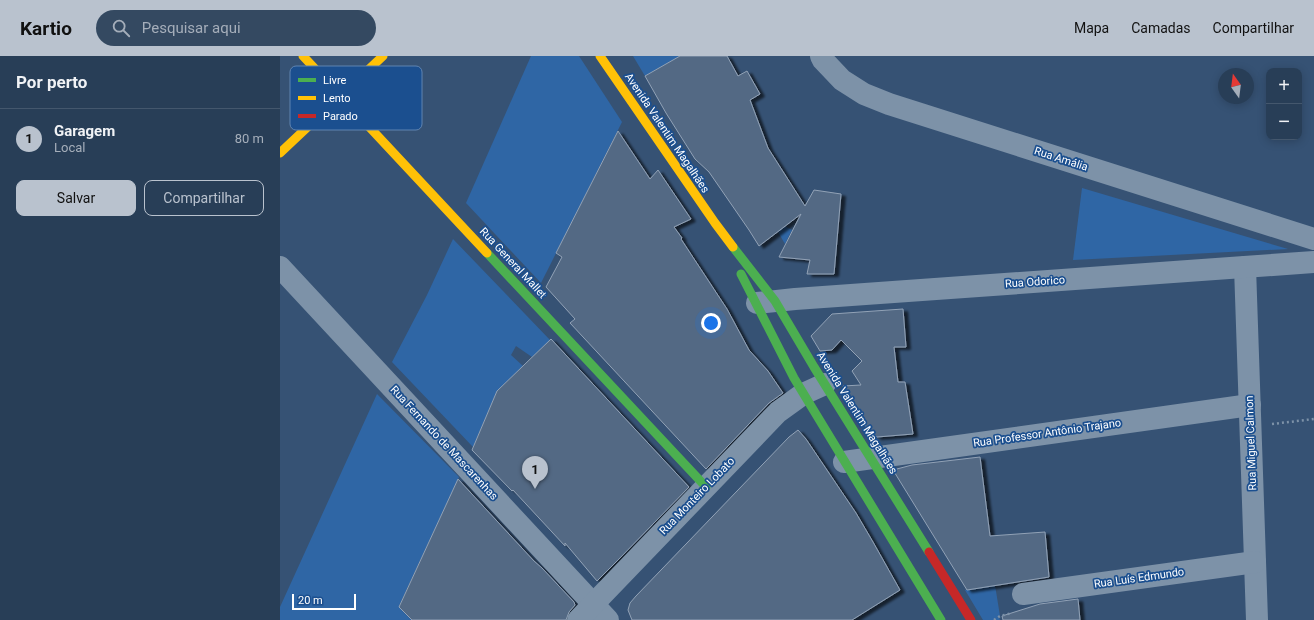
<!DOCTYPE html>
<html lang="pt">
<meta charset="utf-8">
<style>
body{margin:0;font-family:Roboto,sans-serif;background:#344961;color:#f1f3f6}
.controls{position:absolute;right:12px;top:12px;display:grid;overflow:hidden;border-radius:8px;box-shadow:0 2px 10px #0003}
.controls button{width:36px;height:36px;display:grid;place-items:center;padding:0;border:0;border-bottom:1px solid #44576d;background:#283e57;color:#f1f3f6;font:20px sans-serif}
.compass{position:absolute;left:938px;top:12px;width:36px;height:36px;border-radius:50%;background:#283e57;box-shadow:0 2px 10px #0003;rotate:346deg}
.scale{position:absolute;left:12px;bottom:10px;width:64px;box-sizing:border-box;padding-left:4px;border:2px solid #fff;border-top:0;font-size:11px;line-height:14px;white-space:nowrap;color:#fff;-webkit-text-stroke:3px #1b4f8f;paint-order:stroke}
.you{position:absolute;left:431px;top:267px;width:14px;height:14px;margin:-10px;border:3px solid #fff;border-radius:50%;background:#1a73e8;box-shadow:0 0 0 6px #1a73e833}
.badge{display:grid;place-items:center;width:26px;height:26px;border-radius:50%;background:#b9c2ce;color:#111;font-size:13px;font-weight:700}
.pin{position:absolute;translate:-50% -33px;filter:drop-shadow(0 1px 2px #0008)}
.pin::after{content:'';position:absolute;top:21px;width:14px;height:12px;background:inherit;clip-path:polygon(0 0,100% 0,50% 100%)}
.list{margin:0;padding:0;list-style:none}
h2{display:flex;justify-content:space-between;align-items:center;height:52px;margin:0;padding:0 16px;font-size:17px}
h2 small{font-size:13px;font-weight:400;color:#a5aeba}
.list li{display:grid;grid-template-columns:26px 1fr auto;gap:12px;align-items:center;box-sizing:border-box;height:60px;padding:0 16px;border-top:1px solid #44576d}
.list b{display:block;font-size:15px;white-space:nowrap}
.list p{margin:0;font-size:13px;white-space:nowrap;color:#a5aeba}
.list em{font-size:13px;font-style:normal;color:#a5aeba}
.actions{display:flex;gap:8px;padding:12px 16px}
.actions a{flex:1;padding:9px 0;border:1px solid #b9c2ce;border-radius:8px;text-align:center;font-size:14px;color:#b9c2ce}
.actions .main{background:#b9c2ce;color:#111}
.icon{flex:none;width:22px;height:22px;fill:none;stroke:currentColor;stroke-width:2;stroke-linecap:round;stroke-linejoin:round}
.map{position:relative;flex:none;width:1034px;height:564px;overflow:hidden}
header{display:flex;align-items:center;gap:24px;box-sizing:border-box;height:56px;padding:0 20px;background:#b9c2ce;color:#111}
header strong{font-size:19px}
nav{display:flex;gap:22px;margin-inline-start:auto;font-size:14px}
.search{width:280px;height:36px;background:#344961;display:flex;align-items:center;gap:10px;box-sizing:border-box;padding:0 14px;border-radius:22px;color:#a5aeba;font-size:15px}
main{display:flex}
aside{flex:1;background:#283e57}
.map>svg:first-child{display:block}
.green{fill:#2f66a5}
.building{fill:#526984;stroke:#92a2b6;filter:url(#shadow)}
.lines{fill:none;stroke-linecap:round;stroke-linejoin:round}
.path{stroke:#7d92a8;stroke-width:2.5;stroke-dasharray:2 3;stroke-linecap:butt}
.street{stroke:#7d92a8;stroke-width:22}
.fast{stroke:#4caf50;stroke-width:9}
.slow{stroke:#ffc107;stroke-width:9}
.jam{stroke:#c62828;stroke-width:9}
.labels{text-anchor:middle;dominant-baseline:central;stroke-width:3.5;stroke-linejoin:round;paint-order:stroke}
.street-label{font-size:11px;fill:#fff;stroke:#1b4f8f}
.key{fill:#1b4f8f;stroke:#5f84b1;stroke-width:1}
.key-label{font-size:11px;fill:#fff}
</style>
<header>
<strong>Kartio</strong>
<div class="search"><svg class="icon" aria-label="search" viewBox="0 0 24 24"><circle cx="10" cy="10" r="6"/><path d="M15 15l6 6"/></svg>Pesquisar aqui</div>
<nav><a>Mapa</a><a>Camadas</a><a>Compartilhar</a></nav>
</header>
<main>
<aside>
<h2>Por perto<small></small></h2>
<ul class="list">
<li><span class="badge">1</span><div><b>Garagem</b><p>Local</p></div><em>80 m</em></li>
</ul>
<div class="actions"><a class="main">Salvar</a><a>Compartilhar</a></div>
</aside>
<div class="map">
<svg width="1034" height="564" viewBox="0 0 1034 564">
<defs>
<filter id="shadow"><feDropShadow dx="4.5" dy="2.5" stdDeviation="1" flood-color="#0009"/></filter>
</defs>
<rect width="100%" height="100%" fill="#365274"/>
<g class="green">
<polygon points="251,0 299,0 342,66 261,227 186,147"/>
<polygon points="353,0 400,0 365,20"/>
<polygon points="802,132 1008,193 1009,193 793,204"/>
<polygon points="490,162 512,174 505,188"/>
<polygon points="173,183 270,284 252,301 236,290 231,299 243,310 217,335 193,391 112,306 147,239"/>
<polygon points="97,338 179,421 119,550 133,564 0,564 0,551"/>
<polygon points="715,529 720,560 719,561 720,564 703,564 685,534"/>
</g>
<g class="building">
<polygon points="400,0 447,0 458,20 467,15 480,38 470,44 488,92 525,150 534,134 561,138 554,218 527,218 530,204 499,201 521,158 479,190 469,174 429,116 415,103 386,57 365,20"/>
<polygon points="338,75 370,123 378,114 411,163 394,171 402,182 401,183 447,253 469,294 488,315 503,337 489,347 426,413 290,267 295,263 266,231 282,201 276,197"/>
<polygon points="623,253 626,291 614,291 618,326 625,326 633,378 597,381 587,372 563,330 581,329 572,315 582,305 561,284 552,294 540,295 531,280 552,258"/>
<polygon points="271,283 409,431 337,505 317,525 285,487 285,490 233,434 232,435 192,394 217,335"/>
<polygon points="518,374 526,383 576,457 593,486 620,534 572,564 352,564 348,554 350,547 356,540 509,381"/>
<polygon points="700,401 710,480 765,476 769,521 687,534 613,414 632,409"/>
<polygon points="178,423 254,505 262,512 294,546 295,549 289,556 286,564 132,564 119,551"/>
<polygon points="798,543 800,564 723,564 722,560 760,548"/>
</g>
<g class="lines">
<g class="path">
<polyline points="992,368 1034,363"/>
<polyline points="714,564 720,560 732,557"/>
</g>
<g class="street">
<polyline points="541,0 543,4 562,24 584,38 609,48 1034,183"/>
<polyline points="0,211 328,564"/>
<polyline points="965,211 977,564"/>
<polyline points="477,247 515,243 1034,206"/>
<polyline points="564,406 970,349"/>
<polyline points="743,538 975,506"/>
<polyline points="298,564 498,356 523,338 545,328"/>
</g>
<g class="fast">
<polyline points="453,191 495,245 534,311 649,496"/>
<polyline points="207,197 426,431"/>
<polyline points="461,218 514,322 661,564"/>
</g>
<g class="slow">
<polyline points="23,0 207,197"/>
<polyline points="320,0 435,167 453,191"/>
<polyline points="0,97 103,0"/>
</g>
<polyline class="jam" points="649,496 691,564"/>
</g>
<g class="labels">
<g class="street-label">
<text transform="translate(387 77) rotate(56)">Avenida Valentim Magalhães</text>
<text transform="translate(781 103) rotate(18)">Rua Amália</text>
<text transform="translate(233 207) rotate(47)">Rua General Mallet</text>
<text transform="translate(755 226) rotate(-4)">Rua Odorico</text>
<text transform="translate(577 357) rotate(58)">Avenida Valentim Magalhães</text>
<text transform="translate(767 377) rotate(-8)">Rua Professor Antônio Trajano</text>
<text transform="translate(164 387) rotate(47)">Rua Fernando de Mascarenhas</text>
<text transform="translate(971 387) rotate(-92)">Rua Miguel Calmon</text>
<text transform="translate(417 440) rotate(-46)">Rua Monteiro Lobato</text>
<text transform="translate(859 522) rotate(-8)">Rua Luís Edmundo</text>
</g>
</g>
<rect x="10" y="10" width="132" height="64" rx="6" class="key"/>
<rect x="18" y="22" width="18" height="4" fill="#4caf50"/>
<rect x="18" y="40" width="18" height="4" fill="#ffc107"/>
<rect x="18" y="58" width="18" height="4" fill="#c62828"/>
<g class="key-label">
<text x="43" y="28">Livre</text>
<text x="43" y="46">Lento</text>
<text x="43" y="64">Parado</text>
</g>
</svg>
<div class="controls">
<button>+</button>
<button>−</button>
</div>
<svg class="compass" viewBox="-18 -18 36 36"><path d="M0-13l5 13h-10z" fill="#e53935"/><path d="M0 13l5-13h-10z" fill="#a5aeba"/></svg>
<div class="scale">20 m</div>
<div class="you"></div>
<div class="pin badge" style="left:255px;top:433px">1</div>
</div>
</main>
